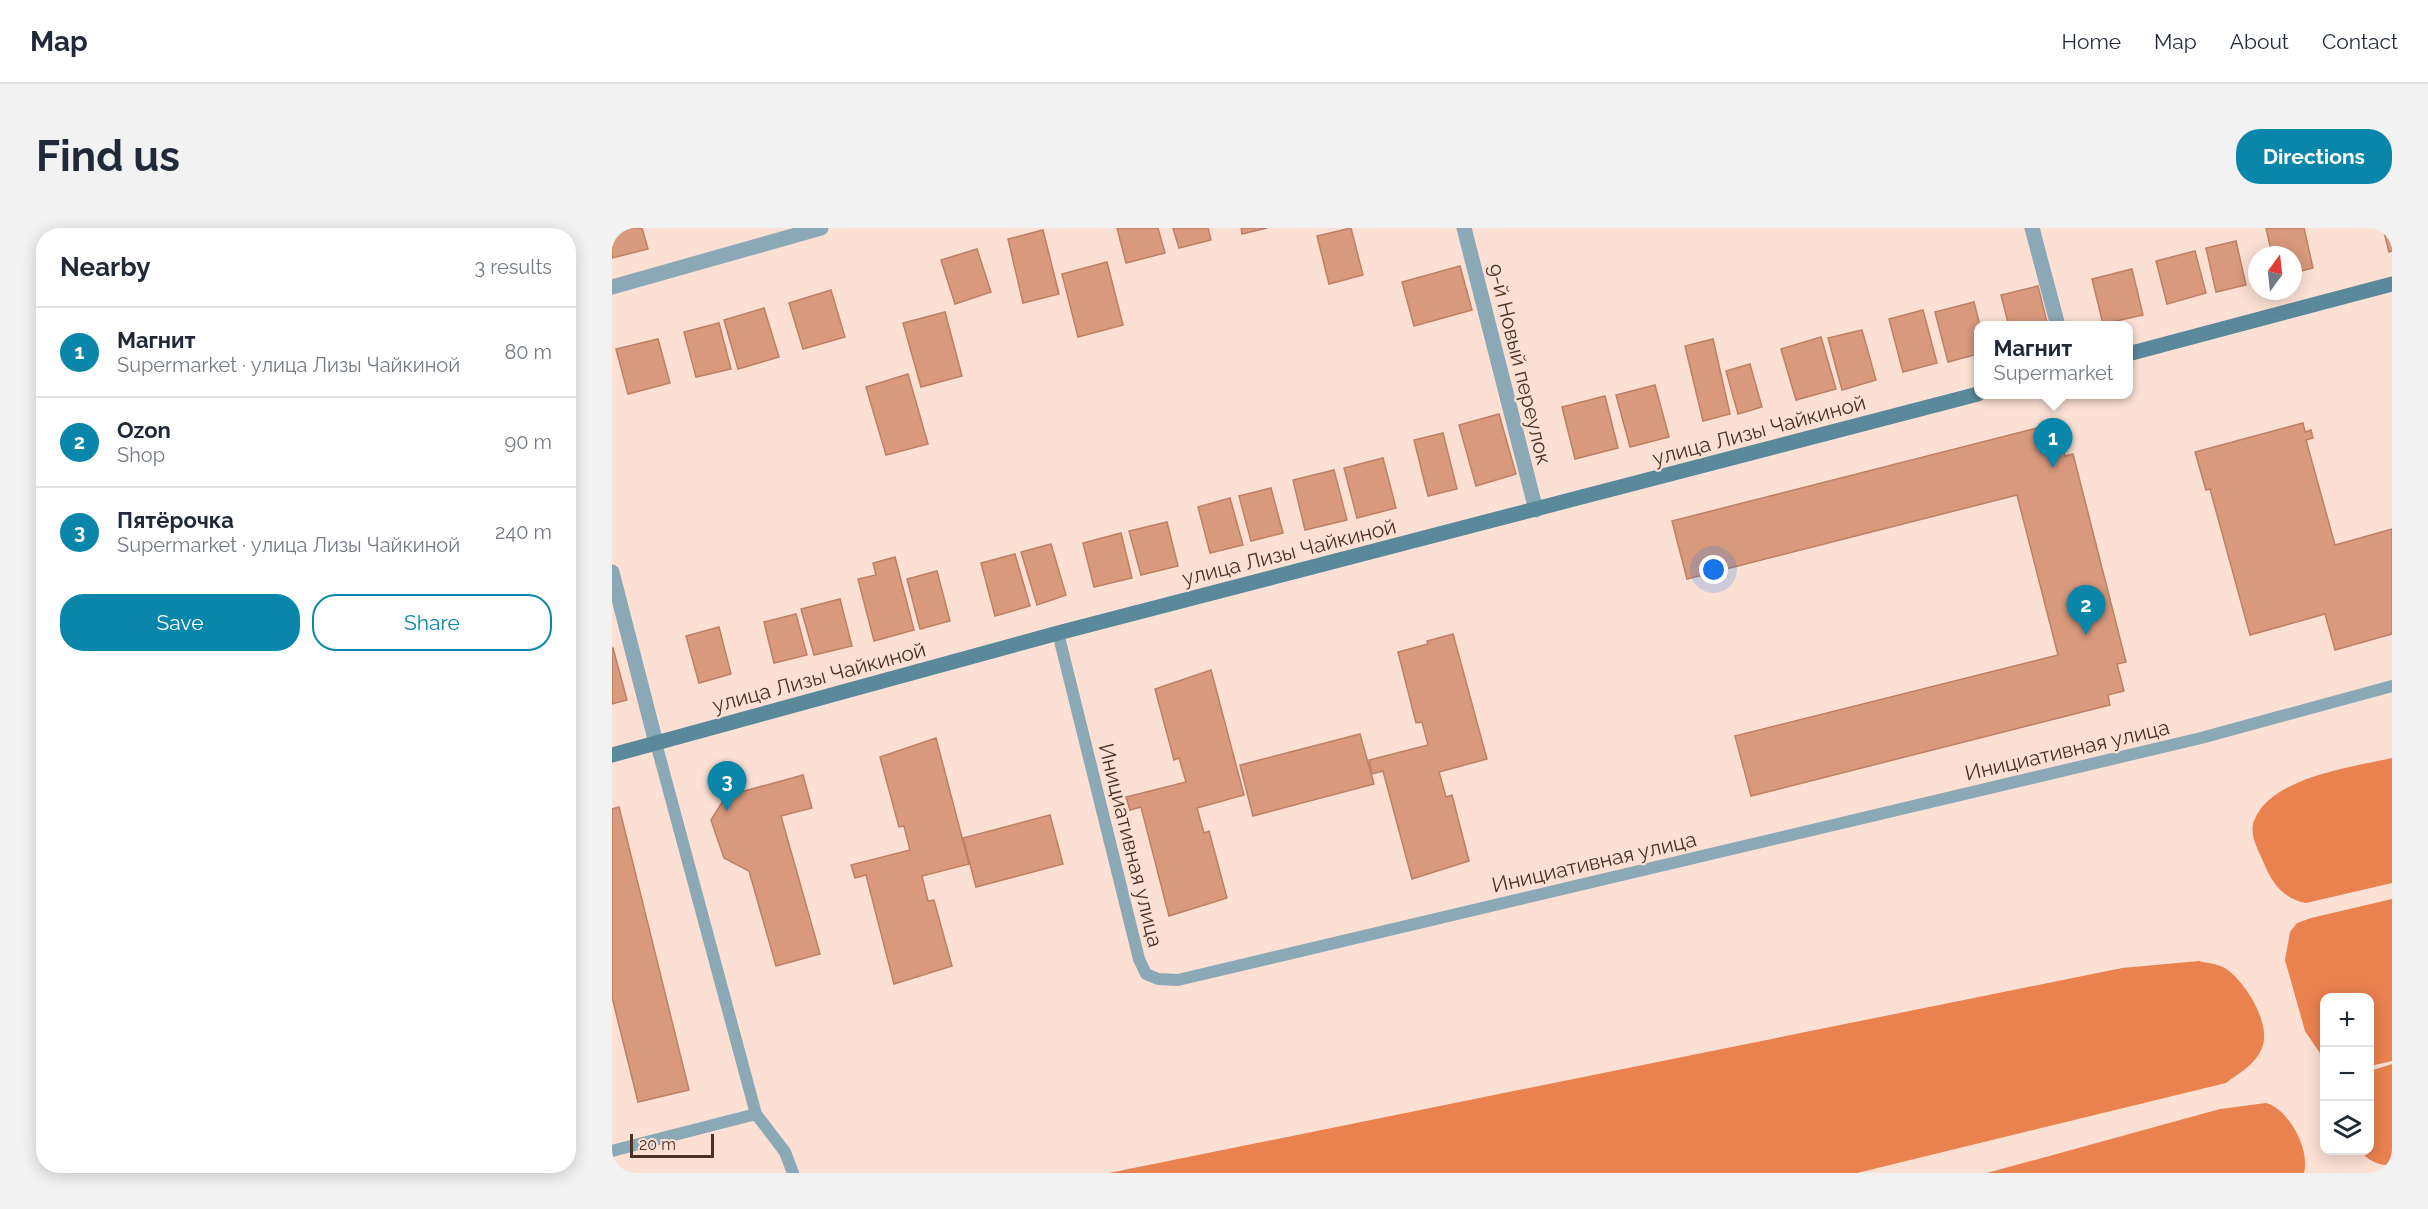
<!DOCTYPE html>
<meta charset="utf-8">
<style>
body{margin:0;font-family:Raleway,sans-serif;background:#f2f2f3;color:#1f2937}
.controls{position:absolute;right:18px;bottom:18px;display:grid;overflow:hidden;border-radius:12px;box-shadow:0 3px 15px #0003}
.controls button{width:54px;height:54px;display:grid;place-items:center;padding:0;border:0;border-bottom:2px solid #e0e1e3;background:#fff;color:#1f2937;font:30px sans-serif}
.compass{position:absolute;left:1636px;top:18px;width:54px;height:54px;border-radius:50%;background:#fff;box-shadow:0 3px 15px #0003;rotate:15deg}
.scale{position:absolute;left:18px;bottom:15px;width:84px;box-sizing:border-box;padding-left:6px;border:3px solid #4c3226;border-top:0;font-size:16px;line-height:21px;white-space:nowrap;color:#4c3226;-webkit-text-stroke:4px #fce0d4;paint-order:stroke}
.you{position:absolute;left:1102px;top:342px;width:21px;height:21px;margin:-15px;border:4px solid #fff;border-radius:50%;background:#1a73e8;box-shadow:0 0 0 9px #1a73e833}
.badge{display:grid;place-items:center;width:39px;height:39px;border-radius:50%;background:#0986aa;color:#fff;font-size:20px;font-weight:700}
.pin{position:absolute;translate:-50% -50px;filter:drop-shadow(0 2px 3px #0008)}
.pin::after{content:'';position:absolute;top:32px;width:21px;height:18px;background:inherit;clip-path:polygon(0 0,100% 0,50% 100%)}
.popup{position:absolute;left:1362px;top:93px;width:159px;height:78px;box-sizing:border-box;display:grid;place-content:center;border-radius:12px;background:#fff;filter:drop-shadow(0 2px 4px #0005);font-size:20px;white-space:nowrap;color:#747a83}
.popup b{font-size:22px;color:#1f2937}
.popup::after{content:'';position:absolute;left:50%;top:100%;margin-left:-12px;border:12px solid transparent;border-top-color:#fff}
.list{margin:0;padding:0;list-style:none}
h2{display:flex;justify-content:space-between;align-items:center;height:78px;margin:0;padding:0 24px;font-size:26px}
h2 small{font-size:20px;font-weight:400;color:#747a83}
.list li{display:grid;grid-template-columns:39px 1fr auto;gap:18px;align-items:center;box-sizing:border-box;height:90px;padding:0 24px;border-top:2px solid #e0e1e3}
.list b{display:block;font-size:22px;white-space:nowrap}
.list p{margin:0;font-size:20px;white-space:nowrap;color:#747a83}
.list em{font-size:20px;font-style:normal;color:#747a83}
.actions{display:flex;gap:12px;padding:18px 24px}
.actions a{flex:1;padding:14px 0;border:2px solid #0986aa;border-radius:24px;text-align:center;font-size:21px;color:#0986aa}
.actions .main{background:#0986aa;color:#fff}
.icon{flex:none;width:33px;height:33px;fill:none;stroke:currentColor;stroke-width:2;stroke-linecap:round;stroke-linejoin:round}
.map{position:relative;flex:none;width:1780px;height:945px;overflow:hidden;border-radius:24px}
header{display:flex;align-items:center;gap:36px;box-sizing:border-box;height:84px;padding:0 30px;background:#fff;border-bottom:2px solid #e0e1e3}
header strong{font-size:28px}
nav{display:flex;gap:33px;margin-inline-start:auto;font-size:21px}
.intro{display:flex;align-items:center;justify-content:space-between;box-sizing:border-box;height:144px;padding:0 36px}
h1{margin:0;font-size:42px}
.button{padding:15px 27px;border-radius:24px;background:#0986aa;color:#fff;font-size:21px;font-weight:700}
main{display:flex;gap:36px;padding:0 36px}
aside{flex:1;background:#fff;border-radius:24px;box-shadow:0 3px 15px #0003}
.map>svg:first-child{display:block}
.forest{fill:#ea824f}
.building{fill:#d8997d;stroke:#bd8064;stroke-width:1.5}
.lines{fill:none;stroke-linecap:round;stroke-linejoin:round}
.lane{stroke:#8aa8b5;stroke-width:12}
.street{stroke:#8aa8b5;stroke-width:15}
.secondary{stroke:#5b899c;stroke-width:15}
.labels{text-anchor:middle;dominant-baseline:central;stroke-width:4.5;stroke-linejoin:round;paint-order:stroke}
.street-label{font-size:21px;fill:#4c3226;stroke:#fce0d4}
</style>
<header>
<strong>Map</strong>
<nav><a>Home</a><a>Map</a><a>About</a><a>Contact</a></nav>
</header>
<div class="intro"><h1>Find us</h1><a class="button">Directions</a></div>
<main>
<aside>
<h2>Nearby<small>3 results</small></h2>
<ul class="list">
<li><span class="badge">1</span><div><b>Магнит</b><p>Supermarket · улица Лизы Чайкиной</p></div><em>80 m</em></li>
<li><span class="badge">2</span><div><b>Ozon</b><p>Shop</p></div><em>90 m</em></li>
<li><span class="badge">3</span><div><b>Пятёрочка</b><p>Supermarket · улица Лизы Чайкиной</p></div><em>240 m</em></li>
</ul>
<div class="actions"><a class="main">Save</a><a>Share</a></div>
</aside>
<div class="map">
<svg width="1780" height="945" viewBox="0 0 1780 945">
<rect width="100%" height="100%" fill="#fce0d4"/>
<g class="forest">
<path d="M1780,530V655L1694,675C1670,670 1660,655 1651,633C1646,621 1637,607 1642,593C1658,549 1741,539 1780,530Z"/>
<polygon points="1780,671 1780,833 1758,838 1758,770 1712,770 1712,831 1693,803 1673,732 1678,704 1685,695 1699,690"/>
<path d="M1587,733C1595,735 1606,736 1613,740C1633,753 1660,796 1650,820C1643,837 1627,845 1614,855L1245,945H497L1510,740Z"/>
<path d="M1780,836V937C1767,938 1757,933 1748,923L1758,922V843Z"/>
<path d="M1654,875C1678,882 1698,922 1692,945H1375L1608,881Z"/>
</g>
<g class="building">
<polygon points="0,0 30,0 36,21 0,30"/>
<polygon points="505,0 546,0 553,25 514,35"/>
<polygon points="561,0 596,0 599,12 567,20"/>
<polygon points="629,0 655,0 630,6"/>
<polygon points="739,0 751,47 717,56 705,8"/>
<polygon points="1654,0 1692,0 1701,40 1681,45 1681,27 1660,27"/>
<polygon points="1771,0 1780,0 1780,23 1777,24"/>
<polygon points="431,2 447,66 411,75 396,11"/>
<polygon points="1624,13 1634,57 1604,64 1594,20"/>
<polygon points="365,21 379,64 343,76 329,32"/>
<polygon points="1583,23 1594,65 1555,76 1544,33"/>
<polygon points="495,34 511,97 466,109 450,46"/>
<polygon points="848,38 860,82 802,98 790,54"/>
<polygon points="1520,41 1531,87 1491,96 1480,51"/>
<polygon points="1426,58 1436,98 1397,98 1389,67"/>
<polygon points="219,62 233,109 191,121 177,75"/>
<polygon points="1362,74 1368,98 1366,126 1336,134 1323,84"/>
<polygon points="152,80 167,129 126,141 112,92"/>
<polygon points="1311,82 1325,135 1291,144 1277,91"/>
<polygon points="333,84 350,148 309,159 291,95"/>
<polygon points="107,95 119,141 84,149 72,104"/>
<polygon points="1250,102 1264,152 1230,162 1216,110"/>
<polygon points="1209,109 1224,161 1184,172 1169,121"/>
<polygon points="46,111 58,155 16,166 4,121"/>
<polygon points="1101,111 1118,186 1091,193 1073,118"/>
<polygon points="1138,136 1150,179 1126,186 1114,143"/>
<polygon points="296,146 316,216 274,227 254,159"/>
<polygon points="1043,157 1057,209 1018,219 1004,167"/>
<polygon points="993,168 1006,220 963,231 950,179"/>
<polygon points="887,186 904,246 864,258 847,197"/>
<polygon points="1691,195 1693,204 1699,202 1701,210 1694,212 1723,317 1780,301 1780,406 1723,422 1713,386 1638,407 1598,261 1594,262 1583,224"/>
<polygon points="1425,200 1426,204 1445,200 1453,228 1461,226 1514,434 1505,436 1512,463 1496,467 1498,477 1139,568 1123,508 1446,427 1405,267 1075,351 1060,293"/>
<polygon points="831,205 845,261 816,268 802,212"/>
<polygon points="771,230 784,280 745,290 732,240"/>
<polygon points="722,242 735,292 693,302 681,252"/>
<polygon points="659,260 671,305 639,313 627,268"/>
<polygon points="618,270 631,317 598,325 586,279"/>
<polygon points="555,294 566,338 529,347 517,303"/>
<polygon points="509,305 520,350 482,359 471,315"/>
<polygon points="439,316 454,367 425,377 409,324"/>
<polygon points="403,326 418,378 383,388 369,335"/>
<polygon points="283,329 302,402 262,413 246,351 264,347 261,335"/>
<polygon points="325,343 338,393 308,401 295,351"/>
<polygon points="228,371 240,418 202,427 189,381"/>
<polygon points="184,386 195,427 162,435 152,394"/>
<polygon points="107,399 119,446 87,455 74,408"/>
<polygon points="841,406 875,531 827,544 834,569 840,567 857,633 800,651 771,543 760,546 757,532 816,517 810,494 804,495 786,424 816,416 815,413"/>
<polygon points="1,420 15,472 0,476 0,421"/>
<polygon points="599,442 632,567 585,580 592,605 597,603 615,670 557,688 529,579 518,582 514,569 574,554 567,530 562,532 543,461"/>
<polygon points="748,506 762,556 641,588 628,537"/>
<polygon points="324,510 357,636 310,648 316,673 322,672 340,738 282,756 254,647 243,650 239,637 298,622 292,598 287,599 268,529"/>
<polygon points="191,547 200,580 169,588 208,726 164,738 137,643 112,630 99,592 114,568"/>
<polygon points="7,579 77,862 26,874 0,769 0,581"/>
<polygon points="438,587 451,636 364,659 351,610"/>
</g>
<g class="lines">
<g class="lane">
<polyline points="446,405 527,731 534,746 546,751 566,752 1589,510 1780,458"/>
<polyline points="44,515 144,886 173,924 181,945"/>
<polyline points="0,923 144,886"/>
</g>
<g class="street">
<polyline points="852,0 924,282"/>
<polyline points="1420,0 1446,98"/>
<polyline points="0,59 209,0"/>
<polyline points="0,344 44,515"/>
</g>
<g class="secondary">
<polyline points="1516,126 1780,56"/>
<polyline points="0,527 446,405 1366,166"/>
</g>
</g>
<g class="labels">
<g class="street-label">
<text transform="translate(908 136) rotate(76)">9-й Новый переулок</text>
<text transform="translate(1147 202) rotate(-15)">улица Лизы Чайкиной</text>
<text transform="translate(677 324) rotate(-14)">улица Лизы Чайкиной</text>
<text transform="translate(207 449) rotate(-15)">улица Лизы Чайкиной</text>
<text transform="translate(1455 522) rotate(-13)">Инициативная улица</text>
<text transform="translate(519 617) rotate(76)">Инициативная улица</text>
<text transform="translate(982 634) rotate(-13)">Инициативная улица</text>
</g>
</g>
</svg>
<div class="controls">
<button>+</button>
<button>−</button>
<button><svg class="icon" aria-label="layers" viewBox="0 0 24 24"><path d="M12 4l9 5-9 5-9-5zM3 14l9 5 9-5"/></svg></button>
</div>
<svg class="compass" viewBox="-18 -18 36 36"><path d="M0-13l5 13h-10z" fill="#e53935"/><path d="M0 13l5-13h-10z" fill="#747a83"/></svg>
<div class="scale">20 m</div>
<div class="you"></div>
<div class="pin badge" style="left:1441px;top:240px">1</div>
<div class="popup"><b>Магнит</b>Supermarket</div>
<div class="pin badge" style="left:1474px;top:407px">2</div>
<div class="pin badge" style="left:115px;top:583px">3</div>
</div>
</main>
